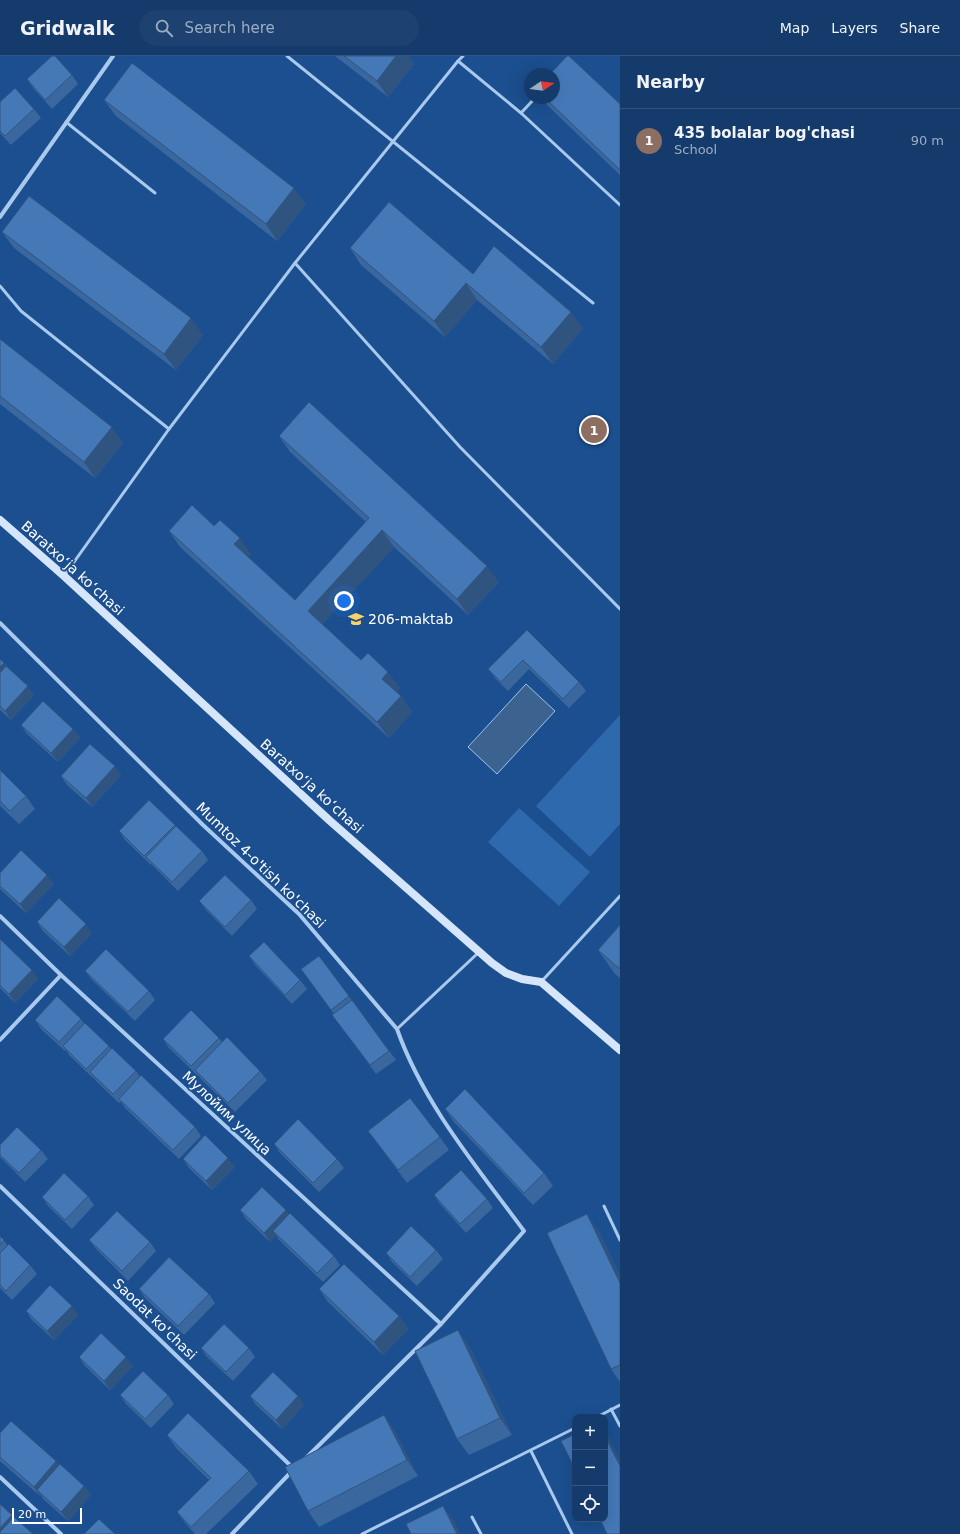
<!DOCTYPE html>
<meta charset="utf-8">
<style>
body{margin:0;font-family:"DejaVu Sans",sans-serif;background:#1d4271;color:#f1f3f6}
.controls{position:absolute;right:12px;bottom:12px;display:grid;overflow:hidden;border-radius:8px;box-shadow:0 4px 16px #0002}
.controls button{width:36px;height:36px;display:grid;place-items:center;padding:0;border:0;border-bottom:1px solid #33557e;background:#143b6b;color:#f1f3f6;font:20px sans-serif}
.compass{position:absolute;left:524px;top:12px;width:36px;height:36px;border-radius:50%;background:#143b6b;box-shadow:0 4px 16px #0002;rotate:77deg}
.scale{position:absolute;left:12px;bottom:10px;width:70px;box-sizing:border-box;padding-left:4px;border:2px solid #fff;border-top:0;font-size:11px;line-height:14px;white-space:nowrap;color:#fff;-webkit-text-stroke:3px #1b4f8f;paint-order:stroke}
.you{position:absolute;left:344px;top:545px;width:14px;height:14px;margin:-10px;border:3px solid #fff;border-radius:50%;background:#1a73e8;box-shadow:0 0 0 6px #1a73e833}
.badge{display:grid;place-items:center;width:26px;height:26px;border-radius:50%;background:#ffd166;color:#fff;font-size:13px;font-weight:700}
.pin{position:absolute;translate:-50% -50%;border:2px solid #fff;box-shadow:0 1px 4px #0006}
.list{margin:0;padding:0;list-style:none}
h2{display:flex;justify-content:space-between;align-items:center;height:52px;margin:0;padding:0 16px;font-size:17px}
h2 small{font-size:13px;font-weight:400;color:#9dadc1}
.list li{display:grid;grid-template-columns:26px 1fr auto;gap:12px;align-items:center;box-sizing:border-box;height:64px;padding:0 16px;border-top:1px solid #33557e}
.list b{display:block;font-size:15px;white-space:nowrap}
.list p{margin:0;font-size:13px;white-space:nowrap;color:#9dadc1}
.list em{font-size:13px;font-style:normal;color:#9dadc1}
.icon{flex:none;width:22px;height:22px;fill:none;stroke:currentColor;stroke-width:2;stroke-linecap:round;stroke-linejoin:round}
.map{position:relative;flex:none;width:620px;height:1478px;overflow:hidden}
header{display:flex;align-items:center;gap:24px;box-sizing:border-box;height:56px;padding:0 20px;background:#143b6b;border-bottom:1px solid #33557e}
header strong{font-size:19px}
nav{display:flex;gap:22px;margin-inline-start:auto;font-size:14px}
.search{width:280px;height:36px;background:#1d4271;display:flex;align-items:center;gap:10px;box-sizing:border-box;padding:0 14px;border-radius:22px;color:#9dadc1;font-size:15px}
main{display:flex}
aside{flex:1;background:#143b6b}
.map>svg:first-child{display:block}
.green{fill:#2e69ad}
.water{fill:#3c6290;stroke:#9cc4f0}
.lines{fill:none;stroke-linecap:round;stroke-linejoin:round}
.lane{stroke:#a9c9ee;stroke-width:3}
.street{stroke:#a9c9ee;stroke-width:4}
.secondary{stroke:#d6e6fa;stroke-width:8}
.wall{fill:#3a679d}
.shaded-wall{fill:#305480}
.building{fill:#4478b7;stroke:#305480}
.labels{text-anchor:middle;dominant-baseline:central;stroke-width:3.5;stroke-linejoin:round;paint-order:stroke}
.street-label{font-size:14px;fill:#fff;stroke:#1b4f8f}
.poi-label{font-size:14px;fill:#fff;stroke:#1b4f8f;text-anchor:start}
</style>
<header>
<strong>Gridwalk</strong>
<div class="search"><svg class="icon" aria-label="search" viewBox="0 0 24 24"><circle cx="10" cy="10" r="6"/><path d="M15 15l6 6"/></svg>Search here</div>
<nav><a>Map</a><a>Layers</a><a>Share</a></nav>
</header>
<main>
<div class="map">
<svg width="620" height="1478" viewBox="0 0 620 1478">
<rect width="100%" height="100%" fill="#1b4f8f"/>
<g class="green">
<polygon points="620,659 620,768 590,801 536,750"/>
<polygon points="519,752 590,816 559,850 488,786"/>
</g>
<polygon class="water" points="526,628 555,655 497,718 468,691"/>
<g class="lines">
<g class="lane">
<polyline points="287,0 593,247"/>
<polyline points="458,5 463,0"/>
<polyline points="521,57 620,149"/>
<polyline points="66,66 155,137"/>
<polyline points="295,207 460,391 620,553"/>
<polyline points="0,230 21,255 169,373"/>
<polyline points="64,520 169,373 295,207 458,5 521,57 535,42"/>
<polyline points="541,926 620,840"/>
<polyline points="397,973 478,897"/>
<polyline points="604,1150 620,1184"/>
<polyline points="611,1353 620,1370"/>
<polyline points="597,1361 620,1349"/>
<polyline points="531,1395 572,1478"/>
<polyline points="472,1461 481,1478"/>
<polyline points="362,1478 575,1372"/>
</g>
<g class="street">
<polyline points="0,161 113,0"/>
<path d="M0,567L203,769L299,858L397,973C424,1049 477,1111 524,1175L441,1268L306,1402"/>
<polyline points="0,860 61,919 441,1268"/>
<polyline points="0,984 61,919"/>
<polyline points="0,1130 292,1411"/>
<polyline points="0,1421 61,1478"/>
<polyline points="232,1478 292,1415"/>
</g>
<polyline class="secondary" points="0,464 64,520 329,764 492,907 506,917 522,923 541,926 620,994"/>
</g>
<g class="wall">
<polygon points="335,0 408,0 414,8 388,41"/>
<polygon points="72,19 78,28 52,53 33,32 27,23"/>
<polygon points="542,42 554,42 620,48 620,119 547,49"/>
<polygon points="104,44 306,148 277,185 116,60"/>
<polygon points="0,46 34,53 41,62 11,89 0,77"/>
<polygon points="2,176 203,279 176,314 14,192"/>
<polygon points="350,192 473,218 583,272 553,308 477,244 445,281 361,209"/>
<polygon points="0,283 123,387 95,422 0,348"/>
<polygon points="279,380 499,526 468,559 394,491 322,568 361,604 400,632 396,636 401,640 412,656 389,682 180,491 169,475 214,470 251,498 248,501 295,544 366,466 290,396"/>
<polygon points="527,574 579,626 586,635 569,652 529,613 508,635 495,622 488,613"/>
<polygon points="0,603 34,639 11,664 0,654"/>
<polygon points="21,669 73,673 80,682 58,706 27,678"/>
<polygon points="0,714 26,740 35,753 19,768 0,750"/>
<polygon points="121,719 92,751 67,729 61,720"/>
<polygon points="175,769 202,795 208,804 178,835 151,808 151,809 125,784 119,775"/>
<polygon points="0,817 54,828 26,857 0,833"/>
<polygon points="251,844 257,853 232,880 206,854 199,845"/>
<polygon points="37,866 92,877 70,900 43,875"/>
<polygon points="620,869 620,922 615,918 598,894"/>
<polygon points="0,883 38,923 15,947 0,932"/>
<polygon points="249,900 300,924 307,933 292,948 255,909"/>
<polygon points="319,900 396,1004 376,1018 339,968 334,958 301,913"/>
<polygon points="85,915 149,935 155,944 135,965 92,924"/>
<polygon points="81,963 84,968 109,990 111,993 136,1015 140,1021 195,1071 201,1080 179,1103 125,1052 121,1046 119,1047 96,1025 93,1021 93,1022 69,999 66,994 65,995 41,973 35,964"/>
<polygon points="219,982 222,986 260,1015 267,1024 235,1056 201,1023 198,1019 197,1019 169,992 163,983"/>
<polygon points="445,1053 544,1117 553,1130 533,1149 454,1066"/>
<polygon points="368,1075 440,1081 449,1094 407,1127"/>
<polygon points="274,1088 337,1103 344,1112 319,1136 280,1097"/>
<polygon points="0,1089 41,1094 48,1103 25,1126 0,1101"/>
<polygon points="183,1103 235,1111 212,1134 189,1112"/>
<polygon points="434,1139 487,1143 493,1152 466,1177 440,1148"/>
<polygon points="88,1140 94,1149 72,1173 48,1150 42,1141"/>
<polygon points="240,1154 289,1158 334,1200 340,1209 323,1226 279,1184 276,1179 270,1186 246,1163"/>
<polygon points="598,1174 620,1220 620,1326 611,1313"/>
<polygon points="0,1180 4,1184 7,1189 30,1209 37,1218 12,1244 0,1232"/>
<polygon points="89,1184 150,1186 156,1195 128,1225 96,1193"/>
<polygon points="436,1194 443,1203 417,1230 392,1206 386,1197"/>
<polygon points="139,1233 209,1238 215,1247 184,1279 145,1242"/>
<polygon points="319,1233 399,1260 408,1273 383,1299 328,1246"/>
<polygon points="26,1255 78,1259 54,1284 32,1264"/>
<polygon points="469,1290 512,1379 469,1399 457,1383"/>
<polygon points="201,1292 249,1292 255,1301 233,1325 207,1301"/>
<polygon points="79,1301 133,1310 110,1334 85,1310"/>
<polygon points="120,1339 168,1339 174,1348 151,1372 126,1348"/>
<polygon points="250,1340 304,1349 282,1373 256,1349"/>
<polygon points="384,1359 395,1376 418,1420 319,1471 308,1455"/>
<polygon points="0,1377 60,1409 91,1439 68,1465 43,1443 41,1439 40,1440 0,1405"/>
<polygon points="167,1379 249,1415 258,1428 206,1478 195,1478 186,1468 177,1456 209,1424 176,1392"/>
</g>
<g class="shaded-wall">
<polygon points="396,0 408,0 414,8 388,41 377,25"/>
<polygon points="294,132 306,148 277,185 266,168"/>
<polygon points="466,227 477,244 445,281 434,265"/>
<polygon points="571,256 583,272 553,308 541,291"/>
<polygon points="191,262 203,279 176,314 164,298"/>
<polygon points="112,371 123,387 95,422 84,406"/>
<polygon points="382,474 394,491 320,571 308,555"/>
<polygon points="240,482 251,498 246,504 234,488"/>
<polygon points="487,510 499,526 468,559 457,543"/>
<polygon points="4,607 10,616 0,627 0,611"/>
<polygon points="388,616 400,632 393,639 382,623"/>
<polygon points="28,630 34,639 11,664 5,655"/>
<polygon points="401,640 412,656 389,682 377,666"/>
<polygon points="73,673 80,682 58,706 51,697"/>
<polygon points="115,710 121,719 92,751 86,742"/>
<polygon points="47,819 54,828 26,857 20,848"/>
<polygon points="86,868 92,877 70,900 64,891"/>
<polygon points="32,914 38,923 15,947 9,938"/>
<polygon points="228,1102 235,1111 212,1134 206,1125"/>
<polygon points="286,1154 292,1163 273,1175 276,1179 270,1186 264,1177"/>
<polygon points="587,1158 598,1174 620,1220 620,1227"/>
<polygon points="72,1250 78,1259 54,1284 47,1275"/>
<polygon points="399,1260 408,1273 383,1299 374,1286"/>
<polygon points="458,1274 469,1290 512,1379 500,1362"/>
<polygon points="126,1301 133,1310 110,1334 104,1325"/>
<polygon points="298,1340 304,1349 282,1373 276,1364"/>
<polygon points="384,1359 395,1376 418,1420 407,1404"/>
<polygon points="605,1376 609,1382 620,1404 620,1410 605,1380"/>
<polygon points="56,1405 63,1414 37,1434 41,1439 40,1440 34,1431"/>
<polygon points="84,1430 91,1439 68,1465 61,1456"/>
<polygon points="443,1450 455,1466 460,1478 457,1478"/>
<polygon points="12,1459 18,1468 0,1478 0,1472"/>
</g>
<g class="building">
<polygon points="52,0 55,0 72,19 45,44 27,23"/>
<polygon points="344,0 396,0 377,25"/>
<polygon points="567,0 569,0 620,48 620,114 545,42 554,42 554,18 550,18"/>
<polygon points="132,7 294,132 266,168 104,44"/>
<polygon points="15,32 34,53 5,80 0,75 0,46"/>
<polygon points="29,140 191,262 164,298 2,176"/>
<polygon points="389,146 473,218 494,190 571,256 541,291 466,227 434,265 350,192"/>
<polygon points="0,283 112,371 84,406 0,340"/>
<polygon points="309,346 487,510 457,543 382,474 308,555 361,604 368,597 388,616 382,623 401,640 377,666 169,475 192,449 214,470 220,464 240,482 234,488 295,544 369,462 279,380"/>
<polygon points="527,574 579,626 563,643 523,604 501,626 488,613"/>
<polygon points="0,603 4,607 0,611"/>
<polygon points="6,610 28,630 5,655 0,650 0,617"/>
<polygon points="43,645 73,673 51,697 21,669"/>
<polygon points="90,688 115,710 86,742 61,720"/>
<polygon points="0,714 26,740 10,755 0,745"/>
<polygon points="149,744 175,769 144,800 119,775"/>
<polygon points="176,770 202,795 172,826 146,801"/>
<polygon points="21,794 47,819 20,848 0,830 0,817"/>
<polygon points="225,819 251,844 225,871 199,845"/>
<polygon points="59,842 86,868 64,891 37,866"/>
<polygon points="620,869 620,913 598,894"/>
<polygon points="0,883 32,914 9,938 0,929"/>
<polygon points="264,886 300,924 285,939 249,900"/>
<polygon points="106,893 149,935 128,956 85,915"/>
<polygon points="319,900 349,940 331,954 301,913"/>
<polygon points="57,940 81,963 59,986 35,964"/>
<polygon points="352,944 389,995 370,1009 332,959"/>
<polygon points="191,954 219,982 191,1010 163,983"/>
<polygon points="85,967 109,990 86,1013 63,990"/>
<polygon points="227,981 260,1015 228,1047 195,1014"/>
<polygon points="112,992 136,1015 113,1038 90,1016"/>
<polygon points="141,1019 195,1071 173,1094 119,1043"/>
<polygon points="465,1033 544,1117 524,1137 445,1053"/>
<polygon points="410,1042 440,1081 398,1114 368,1075"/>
<polygon points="298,1063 337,1103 313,1127 274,1088"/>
<polygon points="17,1071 41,1094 19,1117 0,1099 0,1089"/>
<polygon points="205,1079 228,1102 206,1125 183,1103"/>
<polygon points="461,1114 487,1143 460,1168 434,1139"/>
<polygon points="64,1117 88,1140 65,1164 42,1141"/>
<polygon points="262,1131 286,1154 264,1177 240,1154"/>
<polygon points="117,1155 150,1186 122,1215 89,1184"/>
<polygon points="290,1157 334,1200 317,1217 273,1175"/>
<polygon points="587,1158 620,1227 620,1309 611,1313 547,1177"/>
<polygon points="411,1170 436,1194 410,1221 386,1197"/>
<polygon points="0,1180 4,1184 0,1189"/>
<polygon points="9,1188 30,1209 6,1235 0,1229 0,1197"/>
<polygon points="169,1201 209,1238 178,1270 139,1233"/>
<polygon points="344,1208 399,1260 374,1286 319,1233"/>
<polygon points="50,1229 72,1250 47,1275 26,1255"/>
<polygon points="224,1268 249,1292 226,1316 201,1292"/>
<polygon points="458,1274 500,1362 457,1383 415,1295"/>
<polygon points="101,1277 126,1301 104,1325 79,1301"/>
<polygon points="143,1315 168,1339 145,1363 120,1339"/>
<polygon points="273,1316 298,1340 276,1364 250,1340"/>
<polygon points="188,1357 249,1415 191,1471 177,1456 211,1422 167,1379"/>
<polygon points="384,1359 407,1404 308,1455 285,1411"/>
<polygon points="11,1365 56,1405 34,1431 0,1401 0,1377"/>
<polygon points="575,1378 575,1413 561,1385"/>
<polygon points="605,1380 620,1410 620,1478 607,1478 600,1463 605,1463"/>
<polygon points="60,1408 84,1430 61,1456 37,1434"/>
<polygon points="0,1448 12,1459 0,1472"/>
<polygon points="443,1450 457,1478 411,1478 406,1468"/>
<polygon points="14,1461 33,1478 0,1478 0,1476"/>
<polygon points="99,1463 115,1478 84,1478"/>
</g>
<defs>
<symbol id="school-bare" viewBox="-9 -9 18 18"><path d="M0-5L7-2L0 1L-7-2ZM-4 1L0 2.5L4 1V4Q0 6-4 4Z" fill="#ffd166" stroke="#1b4f8f" stroke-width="2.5" paint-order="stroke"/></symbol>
</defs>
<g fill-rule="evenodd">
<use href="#school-bare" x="345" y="552" width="22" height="22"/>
</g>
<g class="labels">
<g class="street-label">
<text transform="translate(73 512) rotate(42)">Baratxoʻja koʻchasi</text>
<text transform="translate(312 730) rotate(42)">Baratxoʻja koʻchasi</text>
<text transform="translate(261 809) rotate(44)">Mumtoz 4-o'tish ko'chasi</text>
<text transform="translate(227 1057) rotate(43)">Мулойим улица</text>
<text transform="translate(155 1263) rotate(44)">Saodat ko'chasi</text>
</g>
<g class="poi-label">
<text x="368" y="563">206-maktab</text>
</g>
</g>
</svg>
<div class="controls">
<button>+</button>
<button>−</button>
<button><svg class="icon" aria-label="locate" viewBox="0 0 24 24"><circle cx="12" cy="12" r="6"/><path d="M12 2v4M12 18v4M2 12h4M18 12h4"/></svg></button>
</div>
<svg class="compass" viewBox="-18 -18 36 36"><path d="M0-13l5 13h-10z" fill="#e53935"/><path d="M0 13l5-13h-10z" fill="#9dadc1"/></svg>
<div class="scale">20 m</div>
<div class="you"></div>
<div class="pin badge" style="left:594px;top:374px;background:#8d6e63">1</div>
</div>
<aside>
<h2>Nearby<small></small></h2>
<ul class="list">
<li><span class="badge" style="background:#8d6e63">1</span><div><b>435 bolalar bog'chasi</b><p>School</p></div><em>90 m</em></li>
</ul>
</aside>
</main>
